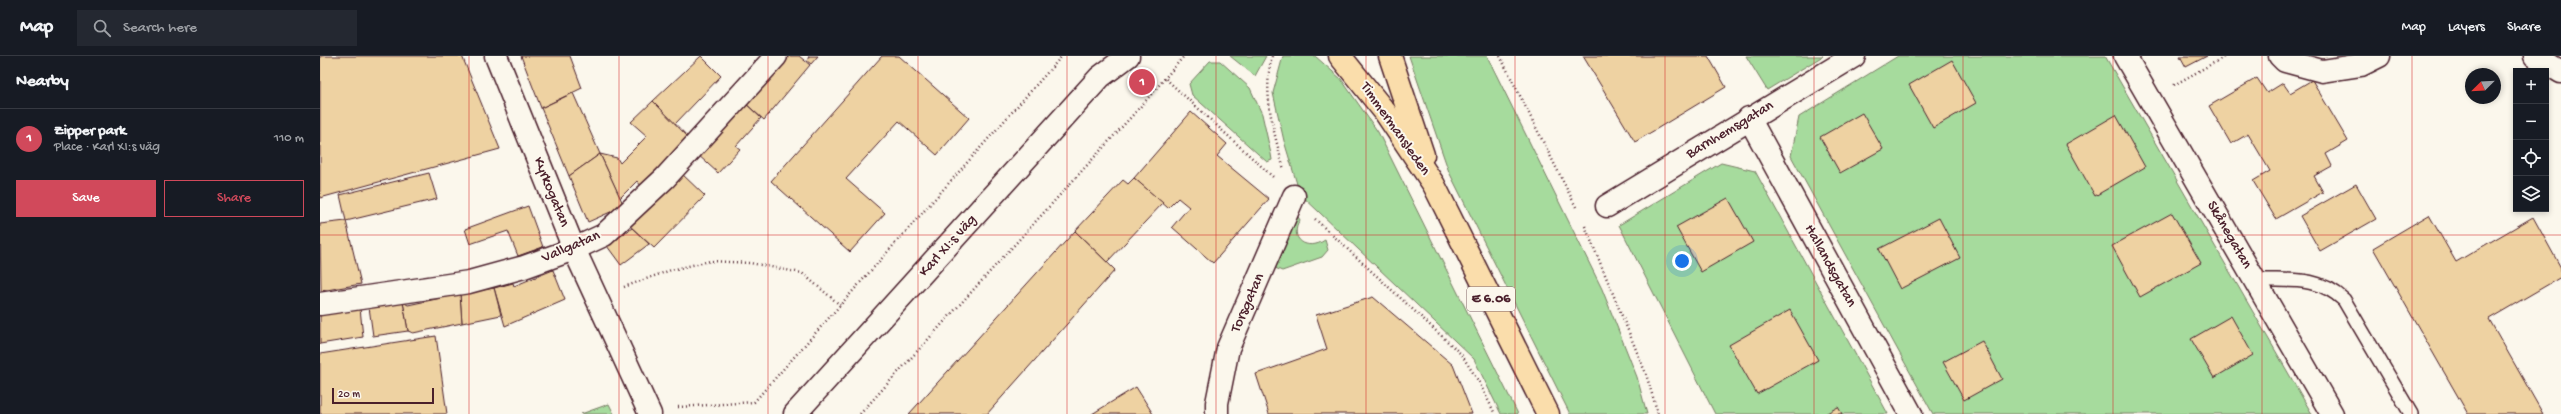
<!DOCTYPE html>
<meta charset="utf-8">
<style>
body{margin:0;font-family:"Gochi Hand",sans-serif;background:#242831;color:#f1f3f6}
.controls{position:absolute;right:12px;top:12px;display:grid;overflow:hidden;border-radius:0px;box-shadow:0 2px 6px #0003}
.controls button{width:36px;height:36px;display:grid;place-items:center;padding:0;border:0;border-bottom:1px solid #363941;background:#171b24;color:#f1f3f6;font:20px sans-serif}
.compass{position:absolute;left:2145px;top:12px;width:36px;height:36px;border-radius:50%;background:#171b24;box-shadow:0 2px 6px #0003;rotate:246deg}
.scale{position:absolute;left:12px;bottom:10px;width:102px;box-sizing:border-box;padding-left:4px;border:2px solid #4a1f2b;border-top:0;font-size:11px;line-height:14px;white-space:nowrap;color:#4a1f2b;-webkit-text-stroke:3px #fbf7ec;paint-order:stroke}
.you{position:absolute;left:1362px;top:205px;width:14px;height:14px;margin:-10px;border:3px solid #fff;border-radius:50%;background:#1a73e8;box-shadow:0 0 0 6px #1a73e833}
.badge{display:grid;place-items:center;width:26px;height:26px;border-radius:50%;background:#d1495b;color:#fff;font-size:13px;font-weight:700}
.pin{position:absolute;translate:-50% -50%;border:2px solid #fff;box-shadow:0 1px 4px #0006}
.list{margin:0;padding:0;list-style:none}
h2{display:flex;justify-content:space-between;align-items:center;height:52px;margin:0;padding:0 16px;font-size:17px}
h2 small{font-size:13px;font-weight:400;color:#9ea1a6}
.list li{display:grid;grid-template-columns:26px 1fr auto;gap:12px;align-items:center;box-sizing:border-box;height:60px;padding:0 16px;border-top:1px solid #363941}
.list b{display:block;font-size:15px;white-space:nowrap}
.list p{margin:0;font-size:13px;white-space:nowrap;color:#9ea1a6}
.list em{font-size:13px;font-style:normal;color:#9ea1a6}
.actions{display:flex;gap:8px;padding:12px 16px}
.actions a{flex:1;padding:9px 0;border:1px solid #d1495b;border-radius:0px;text-align:center;font-size:14px;color:#d1495b}
.actions .main{background:#d1495b;color:#fff}
.icon{flex:none;width:22px;height:22px;fill:none;stroke:currentColor;stroke-width:2;stroke-linecap:round;stroke-linejoin:round}
.map{position:relative;flex:none;width:2241px;height:358px;overflow:hidden}
header{display:flex;align-items:center;gap:24px;box-sizing:border-box;height:56px;padding:0 20px;background:#171b24;border-bottom:1px solid #363941}
header strong{font-size:19px}
nav{display:flex;gap:22px;margin-inline-start:auto;font-size:14px}
.search{width:280px;height:36px;background:#242831;display:flex;align-items:center;gap:10px;box-sizing:border-box;padding:0 14px;border-radius:0px;color:#9ea1a6;font-size:15px}
main{display:flex}
aside{flex:1;background:#171b24}
.map>svg:first-child{display:block}
.green{fill:#a6db9d;stroke:#787d64}
.building{fill:#eed2a2;stroke:#4a1f2b}
.lines{fill:none;stroke-linecap:round;stroke-linejoin:round}
.service-casing{stroke:#4a1f2b;stroke-width:16}
.minor-casing{stroke:#4a1f2b;stroke-width:25}
.tertiary-casing{stroke:#4a1f2b;stroke-width:25}
.trunk-casing{stroke:#4a1f2b;stroke-width:25}
.path{stroke:#4a1f2b;stroke-width:2.5;stroke-dasharray:1 3;stroke-linecap:butt}
.service{stroke:#fbf7ec;stroke-width:13}
.minor{stroke:#fbf7ec;stroke-width:22}
.tertiary{stroke:#fbf7ec;stroke-width:22}
.trunk{stroke:#faddab;stroke-width:22}
.grid{fill:none;stroke:#d62828;stroke-width:1;stroke-opacity:0.55}
.labels{text-anchor:middle;dominant-baseline:central;stroke-width:4;stroke-linejoin:round;paint-order:stroke}
.shield{fill:#fbf7ec;stroke:#7f6065;stroke-width:1}
.shield-label{font-size:14px;font-weight:bold;fill:#4a1f2b}
.street-label{font-size:15px;fill:#4a1f2b;stroke:#fbf7ec}
</style>
<header>
<strong>Map</strong>
<div class="search"><svg class="icon" aria-label="search" viewBox="0 0 24 24"><circle cx="10" cy="10" r="6"/><path d="M15 15l6 6"/></svg>Search here</div>
<nav><a>Map</a><a>Layers</a><a>Share</a></nav>
</header>
<main>
<aside>
<h2>Nearby<small></small></h2>
<ul class="list">
<li><span class="badge">1</span><div><b>Zipper park</b><p>Place · Karl XI:s väg</p></div><em>110 m</em></li>
</ul>
<div class="actions"><a class="main">Save</a><a>Share</a></div>
</aside>
<div class="map">
<svg width="2241" height="358" viewBox="0 0 2241 358">
<rect width="100%" height="100%" fill="#fbf7ec"/>
<filter id="ink" filterUnits="userSpaceOnUse"><feTurbulence type="fractalNoise" baseFrequency=".025" numOctaves="2"/><feDisplacementMap in="SourceGraphic" scale="8" xChannelSelector="R" yChannelSelector="G"/><feConvolveMatrix kernelMatrix="1 2 1 2 8 2 1 2 1" color-interpolation-filters="sRGB"/></filter>
<g filter="url(#ink)">
<g class="green">
<polygon points="910,0 946,0 935,20"/>
<polygon points="963,0 995,0 1021,23 1058,76 1198,358 1181,358 1154,303 980,138 964,85 953,37"/>
<polygon points="1089,0 1167,0 1282,233 1317,321 1327,358 1250,358 1129,116"/>
<polygon points="1426,0 1503,0 1447,34"/>
<polygon points="1578,0 1785,0 1992,358 1613,358 1471,100 1479,61"/>
<polygon points="890,5 900,5 930,32 942,58 951,98 952,104 947,106 872,39 869,28"/>
<polygon points="1401,107 1435,115 1568,358 1395,358 1299,169"/>
<path d="M977,159L980,164C968,183 987,196 1005,184L1008,194L1002,201L962,215L953,211Z"/>
<polygon points="289,348 294,358 261,358"/>
</g>
<g class="building">
<polygon points="0,0 142,0 180,93 0,142"/>
<polygon points="201,0 250,0 262,32 221,52"/>
<polygon points="381,0 401,20 355,68 333,45"/>
<polygon points="464,0 479,0 490,9 444,64 424,46"/>
<polygon points="489,0 498,0 491,8 487,5"/>
<polygon points="562,0 579,0 649,62 617,99 579,65 526,123 565,157 530,196 451,125"/>
<polygon points="1263,0 1388,0 1406,31 1315,86"/>
<polygon points="1860,0 1887,0 1866,11"/>
<polygon points="1632,4 1656,47 1613,72 1589,29"/>
<polygon points="1937,22 1947,37 1963,27 1970,37 1992,24 2028,85 2006,98 2012,110 1994,120 2003,136 1956,163 1933,125 1950,115 1928,78 1911,88 1889,50"/>
<polygon points="253,37 280,98 249,120 221,52"/>
<polygon points="333,45 371,84 322,131 317,125 300,142 280,98 297,102 300,107 327,80 311,66"/>
<polygon points="424,46 441,62 416,90 420,93 398,117 377,98"/>
<polygon points="871,56 907,88 897,100 949,143 893,207 852,171 869,151 858,142 848,152 814,122"/>
<polygon points="1542,57 1563,93 1520,117 1500,81"/>
<polygon points="1796,59 1825,111 1775,140 1746,88"/>
<polygon points="280,98 304,150 268,166 249,120"/>
<polygon points="360,116 385,140 334,192 309,169"/>
<polygon points="109,117 117,143 26,165 20,139"/>
<polygon points="814,122 843,147 787,206 755,175 803,124 808,128"/>
<polygon points="2036,128 2056,163 2000,195 1980,160"/>
<polygon points="1408,142 1433,186 1381,216 1356,171"/>
<polygon points="208,150 223,191 198,200 188,175 150,188 145,173"/>
<polygon points="1852,157 1881,207 1820,241 1792,190"/>
<polygon points="2109,159 2136,206 2213,161 2241,212 2241,221 2169,263 2223,358 2148,358 2053,192"/>
<polygon points="1619,162 1640,202 1580,233 1559,193"/>
<polygon points="26,165 41,228 1,235 0,168"/>
<polygon points="312,172 329,188 301,209 287,190"/>
<polygon points="755,175 795,214 667,358 589,358"/>
<polygon points="233,214 245,244 185,270 174,232 193,227 194,230"/>
<polygon points="174,232 181,259 142,267 140,238"/>
<polygon points="140,238 142,267 93,277 88,275 83,246 88,249"/>
<polygon points="1053,241 1133,309 1152,358 949,358 936,318 1007,293 996,259"/>
<polygon points="83,246 88,275 53,280 49,251"/>
<polygon points="40,252 43,281 0,288 0,258"/>
<polygon points="1470,254 1498,304 1437,338 1409,289"/>
<polygon points="1911,260 1933,299 1894,322 1871,283"/>
<polygon points="116,280 127,358 0,358 0,298"/>
<polygon points="1662,285 1682,323 1644,344 1623,306"/>
<polygon points="816,331 833,358 772,358"/>
<polygon points="1518,351 1522,358 1505,358"/>
</g>
<g class="lines">
<defs>
<path id="service" d="M1934,224C1968,225 1998,219 2024,244L2091,358"/>
<g id="minor">
<polyline points="176,0 254,193 330,358"/>
<polyline points="1805,0 2012,358"/>
<polyline points="1960,0 1965,5 2002,15 2041,9 2059,0"/>
<polyline points="2215,0 2241,16"/>
<polyline points="1429,62 1591,358"/>
<polyline points="1287,150 1534,0"/>
<polyline points="0,248 149,226 204,211 254,193 284,179 345,122 456,0"/>
<polyline points="897,358 897,347 908,292 974,140"/>
</g>
<polyline id="tertiary" points="475,358 780,21 808,0"/>
<g id="trunk">
<polyline points="1020,0 1065,56 1114,129 1228,358"/>
<polyline points="1070,0 1103,99"/>
</g>
</defs>
<use href="#service" class="service-casing"/>
<use href="#minor" class="minor-casing"/>
<use href="#tertiary" class="tertiary-casing"/>
<use href="#trunk" class="trunk-casing"/>
<g class="path">
<path d="M952,0C942,39 954,76 964,114"/>
<polyline points="1180,0 1257,153"/>
<polyline points="846,23 953,121"/>
<polyline points="1854,29 1906,0"/>
<polyline points="995,163 1141,298 1159,326 1175,358"/>
<polyline points="1265,170 1326,318 1338,358"/>
<polyline points="304,231 351,214 390,205 430,207 482,217 520,249"/>
<polyline points="358,351 434,346 742,0"/>
<polyline points="540,358 822,49 864,0"/>
</g>
<use href="#service" class="service"/>
<use href="#minor" class="minor"/>
<use href="#tertiary" class="tertiary"/>
<use href="#trunk" class="trunk"/>
</g>
</g>
<path class="grid" d="M149,0V358M299,0V358M448,0V358M598,0V358M747,0V358M896,0V358M1046,0V358M1195,0V358M1345,0V358M1494,0V358M1643,0V358M1793,0V358M1942,0V358M2092,0V358M0,179H2241"/>
<g class="labels">
<rect class="shield" x="1147" y="231" width="48" height="24" rx="3"/>
<g class="shield-label">
<text x="1171" y="243">E 6.06</text>
</g>
<g class="street-label">
<text transform="translate(1075 73) rotate(55)">Timmermansleden</text>
<text transform="translate(1410 74) rotate(-31)">Barnhemsgatan</text>
<text transform="translate(231 136) rotate(68)">Kyrkogatan</text>
<text transform="translate(1909 179) rotate(60)">Skånegatan</text>
<text transform="translate(628 190) rotate(-48)">Karl XI:s väg</text>
<text transform="translate(251 191) rotate(-23)">Vallgatan</text>
<text transform="translate(1510 210) rotate(61)">Hallandsgatan</text>
<text transform="translate(928 247) rotate(-66)">Torsgatan</text>
</g>
</g>
</svg>
<div class="controls">
<button>+</button>
<button>−</button>
<button><svg class="icon" aria-label="locate" viewBox="0 0 24 24"><circle cx="12" cy="12" r="6"/><path d="M12 2v4M12 18v4M2 12h4M18 12h4"/></svg></button>
<button><svg class="icon" aria-label="layers" viewBox="0 0 24 24"><path d="M12 4l9 5-9 5-9-5zM3 14l9 5 9-5"/></svg></button>
</div>
<svg class="compass" viewBox="-18 -18 36 36"><path d="M0-13l5 13h-10z" fill="#e53935"/><path d="M0 13l5-13h-10z" fill="#9ea1a6"/></svg>
<div class="scale">20 m</div>
<div class="you"></div>
<div class="pin badge" style="left:822px;top:26px">1</div>
</div>
</main>
